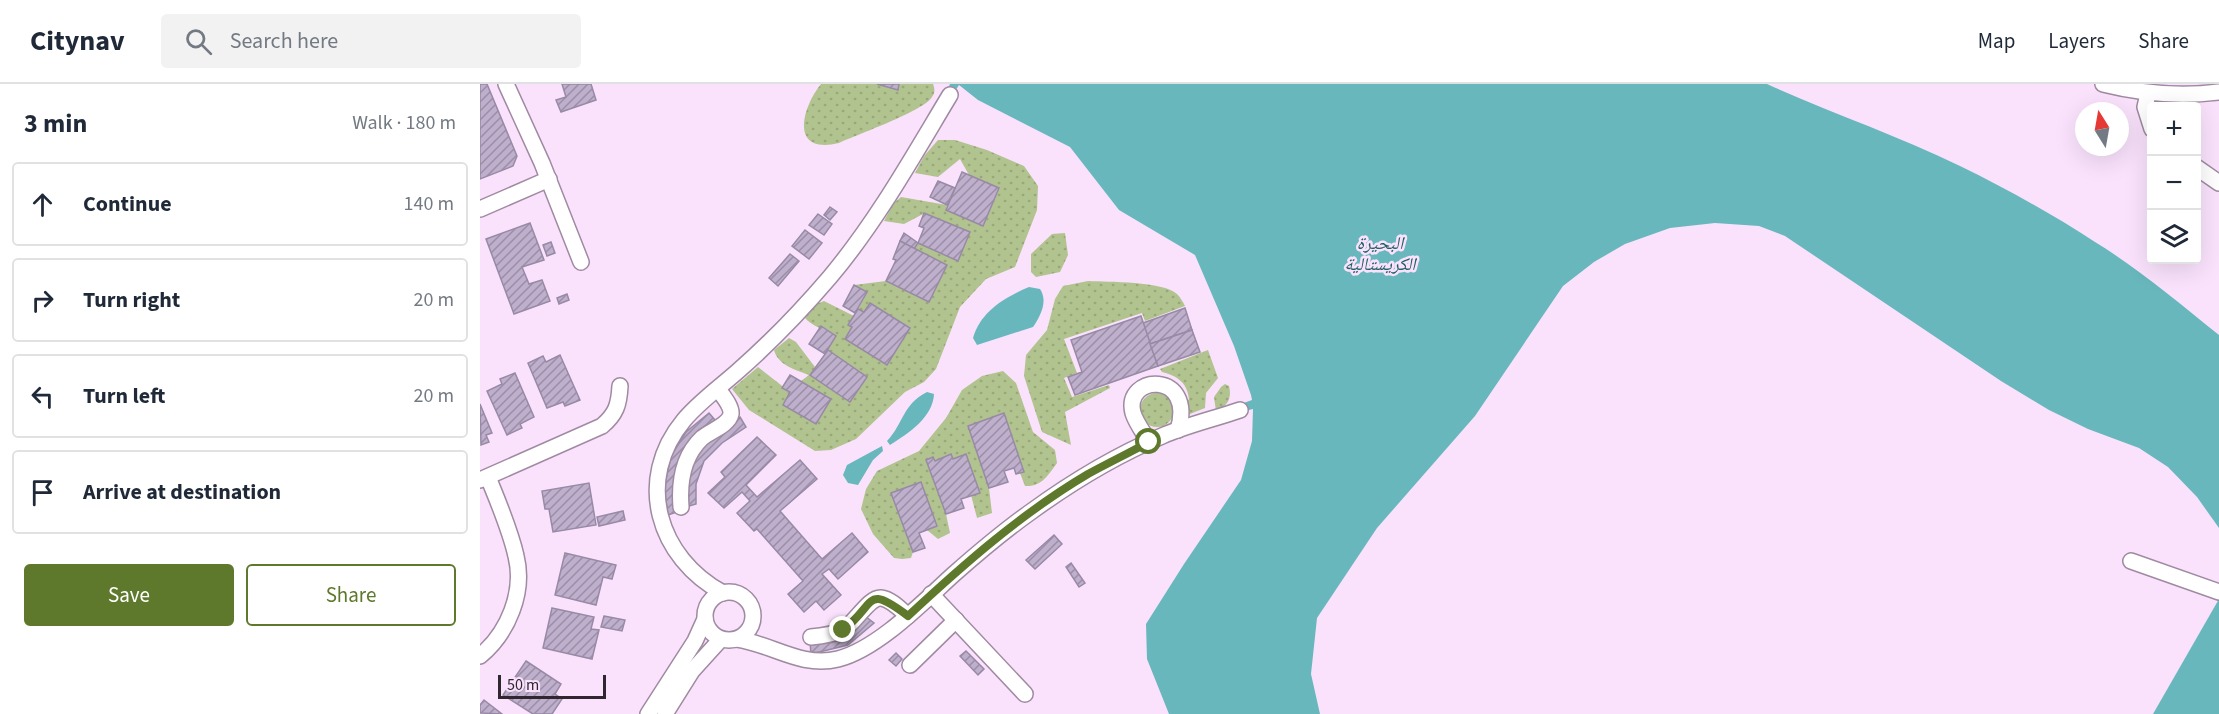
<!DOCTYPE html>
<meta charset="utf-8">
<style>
body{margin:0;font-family:"Source Sans 3","Noto Naskh Arabic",sans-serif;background:#f2f2f3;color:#1f2937}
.controls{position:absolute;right:18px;top:18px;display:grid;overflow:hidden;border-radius:6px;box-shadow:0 6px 24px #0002}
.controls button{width:54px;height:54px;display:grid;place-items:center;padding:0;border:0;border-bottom:2px solid #e0e1e3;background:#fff;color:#1f2937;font:30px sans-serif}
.compass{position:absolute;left:1595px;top:18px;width:54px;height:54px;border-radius:50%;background:#fff;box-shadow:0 6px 24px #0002;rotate:349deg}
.scale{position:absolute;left:18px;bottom:15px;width:108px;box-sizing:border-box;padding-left:6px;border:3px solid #2f2630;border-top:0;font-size:16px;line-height:21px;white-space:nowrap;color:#2f2630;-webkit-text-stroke:4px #fae2fc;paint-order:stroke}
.stop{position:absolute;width:18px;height:18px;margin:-14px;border:4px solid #5e782c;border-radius:50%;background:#fff}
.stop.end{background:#5e782c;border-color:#fff;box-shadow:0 2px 6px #0008}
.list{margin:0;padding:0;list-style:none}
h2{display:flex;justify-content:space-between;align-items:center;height:78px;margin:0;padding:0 24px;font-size:26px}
h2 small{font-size:20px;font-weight:400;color:#747a83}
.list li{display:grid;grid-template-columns:39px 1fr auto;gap:18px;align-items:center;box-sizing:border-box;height:84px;margin:0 12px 12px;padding:0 12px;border:2px solid #e0e1e3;border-radius:6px}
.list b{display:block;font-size:22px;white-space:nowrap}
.list em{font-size:20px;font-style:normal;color:#747a83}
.actions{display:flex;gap:12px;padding:18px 24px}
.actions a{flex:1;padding:14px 0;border:2px solid #5e782c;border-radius:6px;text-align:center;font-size:21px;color:#5e782c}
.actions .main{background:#5e782c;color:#fff}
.icon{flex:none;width:33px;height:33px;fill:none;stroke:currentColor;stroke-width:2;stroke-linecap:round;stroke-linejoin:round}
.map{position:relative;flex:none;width:1739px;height:630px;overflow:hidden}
header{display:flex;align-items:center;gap:36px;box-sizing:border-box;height:84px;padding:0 30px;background:#fff;border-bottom:2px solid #e0e1e3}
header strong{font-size:28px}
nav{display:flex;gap:33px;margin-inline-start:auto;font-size:21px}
.search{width:420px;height:54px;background:#f2f2f3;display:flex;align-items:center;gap:15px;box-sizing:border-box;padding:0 21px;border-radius:6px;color:#747a83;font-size:22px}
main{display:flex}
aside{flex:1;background:#fff}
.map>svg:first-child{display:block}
.garden{fill:url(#garden-dots)}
.water{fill:#68b7bc}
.building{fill:url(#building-hatch);stroke:#988aa6;stroke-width:1.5}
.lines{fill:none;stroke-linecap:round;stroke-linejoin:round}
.minor-casing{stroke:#a08aa2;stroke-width:18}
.minor{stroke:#fff;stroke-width:15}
.route{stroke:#5e782c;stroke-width:8}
.labels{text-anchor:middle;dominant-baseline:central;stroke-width:5;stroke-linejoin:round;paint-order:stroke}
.water-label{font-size:18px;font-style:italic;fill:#1f6064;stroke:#fae2fc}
</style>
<header>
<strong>Citynav</strong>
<div class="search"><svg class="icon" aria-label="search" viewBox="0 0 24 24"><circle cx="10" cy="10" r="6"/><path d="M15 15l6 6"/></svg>Search here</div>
<nav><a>Map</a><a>Layers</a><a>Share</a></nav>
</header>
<main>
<aside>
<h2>3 min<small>Walk · 180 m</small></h2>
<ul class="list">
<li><svg class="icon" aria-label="ahead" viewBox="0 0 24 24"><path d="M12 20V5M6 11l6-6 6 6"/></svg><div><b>Continue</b></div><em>140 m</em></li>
<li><svg class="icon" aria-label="right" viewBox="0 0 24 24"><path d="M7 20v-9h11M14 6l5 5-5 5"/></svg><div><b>Turn right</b></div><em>20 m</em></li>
<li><svg class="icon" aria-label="left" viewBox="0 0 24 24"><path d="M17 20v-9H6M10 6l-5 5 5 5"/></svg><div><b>Turn left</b></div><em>20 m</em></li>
<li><svg class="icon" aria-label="arrive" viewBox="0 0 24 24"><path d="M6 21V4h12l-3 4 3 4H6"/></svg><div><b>Arrive at destination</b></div></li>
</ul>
<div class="actions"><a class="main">Save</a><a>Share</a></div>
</aside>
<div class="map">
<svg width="1739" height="630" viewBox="0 0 1739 630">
<defs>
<pattern id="garden-dots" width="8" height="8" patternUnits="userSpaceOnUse" patternTransform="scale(1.5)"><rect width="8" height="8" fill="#b1c38e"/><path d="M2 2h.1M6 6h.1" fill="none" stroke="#99a77b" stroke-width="1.8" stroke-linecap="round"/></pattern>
<pattern id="building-hatch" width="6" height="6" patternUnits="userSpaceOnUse" patternTransform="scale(1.5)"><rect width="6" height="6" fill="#beafcc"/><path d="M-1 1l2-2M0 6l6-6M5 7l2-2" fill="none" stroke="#9b8ea6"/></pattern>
</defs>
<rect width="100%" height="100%" fill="#fae2fc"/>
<g class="garden">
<path d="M341,0H397L417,6L419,0H453C455,5 455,9 452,13C444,27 376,51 359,59C310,71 321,25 341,0Z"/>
<path d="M458,56H475L507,66L544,82L558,102L557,126L535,183L506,195L480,223L456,285L444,298L425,308L376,355L351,366L335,367L269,326L252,305L278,283L310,308L303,321L336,340L351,315L321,297L329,291C315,286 298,281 294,266L309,254L316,258L335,283L330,291L370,318L387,293L348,266L356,252C347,247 330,241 325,234L334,221L344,217L374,232L368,240L372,243L365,255L407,281L430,244L390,220L384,228L378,225L387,208L374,201L406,197L449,218L467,181L434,165L438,159L478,177L490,148L445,129L424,140L404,137L413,120L421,113L467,121L466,126L503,142L519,104L489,91L480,75L458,93L435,89L444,72Z"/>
<polygon points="585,149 588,171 580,188 556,193 551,188 551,170 572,150"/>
<path d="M608,197C628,198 683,197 697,210C700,213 703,218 705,222L665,237L662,229L584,255L597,289L584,294L592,313L629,301L630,304L585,328L591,361L562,348L544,292L546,271L567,246L575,215L583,202Z"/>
<path d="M728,266L738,294L726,309L725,324L710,330L707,327L706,319L709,315C707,298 697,292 682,288L680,285Z"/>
<path d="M523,287L536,299L553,348L575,366L577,379C568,391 562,403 545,402L540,389L544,388L524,329L488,342L509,404L512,429L497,434L491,411L499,409L486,370L473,375L471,370L455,377L453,373L446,376L466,430L470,449L458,455L447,446L457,442L441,398L411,409L433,468L431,474L422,475L414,474L393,450L381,425L386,405L397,387L439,367L466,334L482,306L502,292Z"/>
<path d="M745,300L749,302C752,314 748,322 736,327L734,313L741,303Z"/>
<circle cx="677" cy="326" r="17"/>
</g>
<g class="water">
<path d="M470,0H1287C1351,29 1417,51 1480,82C1527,105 1572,130 1615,158C1659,185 1699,219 1739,251V444L1717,413L1688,383L1659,364L1608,345L1569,326L1521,297L1305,152L1279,142L1235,139L1190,144L1145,160L1114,178L1083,202L995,332L897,444L837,534L831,590L840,630H689L667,575L666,540L704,480L761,396L772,357L773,325L761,328L758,321L772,316L771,311L754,262L715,171L639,126L590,63L498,16L479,1L472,12L466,9Z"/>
<path d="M549,203L560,205C568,217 561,231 553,243L497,261L493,254C500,228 525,213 549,203Z"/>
<path d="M447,308L454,310C453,333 429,349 410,361L407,357C424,339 422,321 447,308Z"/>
<polygon points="402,362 403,367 393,376 378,401 368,399 363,391 367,381"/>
<polygon points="1739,515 1739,630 1673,630"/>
</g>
<g class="building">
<polygon points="0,0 7,0 37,72 33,82 0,95"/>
<polygon points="82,0 111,0 116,16 81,28 76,16 86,13"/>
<polygon points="397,0 419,0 418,6"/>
<polygon points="482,88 519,104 503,142 466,126"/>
<polygon points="458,97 475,104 467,121 450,113"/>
<polygon points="350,123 357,128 350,136 344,131"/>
<polygon points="444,129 490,148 478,177 438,159 444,144 439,142"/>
<polygon points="338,130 352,140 344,151 329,141"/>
<polygon points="50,139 64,176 42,183 49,200 62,196 70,217 34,230 6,155"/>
<polygon points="325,146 342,159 329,175 312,162"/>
<polygon points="424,149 438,159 434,165 420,157"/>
<polygon points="420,157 467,181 449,218 406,197 416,176 413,175"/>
<polygon points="71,158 75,169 67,172 63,161"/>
<polygon points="310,170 319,177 298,202 289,194"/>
<polygon points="374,201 387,208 375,229 363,222"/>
<polygon points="87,210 89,216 79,220 77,214"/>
<polygon points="390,219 430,244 407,281 365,255 372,243 368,241 378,225 384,228"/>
<polygon points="705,224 712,246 670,260 663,239"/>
<polygon points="661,232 678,282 595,311 588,293 602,288 591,256"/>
<polygon points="341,242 356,252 345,270 329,260"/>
<polygon points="712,246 720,268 678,282 670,260"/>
<polygon points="348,266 387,293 370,318 330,291"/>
<polygon points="80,271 100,316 85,322 83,318 67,324 48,279 63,272 66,278"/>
<polygon points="35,289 54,333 40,340 42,344 27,351 7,307 22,300 20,295"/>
<polygon points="310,291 351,315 336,340 303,321 310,308 302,304"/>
<polygon points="0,320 12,349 6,351 9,358 1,361"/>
<polygon points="229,329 235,336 214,355 197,428 188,431 184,404 191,372 206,348"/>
<polygon points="524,329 544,388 536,390 534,384 524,387 528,398 509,404 488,342"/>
<polygon points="260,333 266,343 242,359 224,377 216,400 216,420 206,423 206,399 214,371 235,351"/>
<polygon points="277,353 296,371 266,401 277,413 320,376 337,395 300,427 342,475 372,449 388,468 358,495 349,485 342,490 361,511 344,526 336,517 324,528 308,510 323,497 277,445 274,447 257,429 270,417 262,408 244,424 228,409 245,393 241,388"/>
<polygon points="471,370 473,375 486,370 500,409 481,415 484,424 466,430 446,376 453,373 455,377"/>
<polygon points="441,398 457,442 439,449 445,464 433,468 411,409"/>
<polygon points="109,399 116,441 73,448 69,425 65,425 62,407"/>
<polygon points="143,427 145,436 119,442 117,433"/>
<polygon points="574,451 582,460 555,485 546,476"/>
<polygon points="85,469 136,481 132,495 123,493 116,521 75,511"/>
<polygon points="591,479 605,499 599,503 586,483"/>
<polygon points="72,524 114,533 111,545 119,546 112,575 63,564"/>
<polygon points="124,532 145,536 142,547 121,543"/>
<polygon points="385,532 394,539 368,561 331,570 330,558"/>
<polygon points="486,567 504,585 498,591 480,572"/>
<polygon points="416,569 422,575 416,582 409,576"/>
<polygon points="46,577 81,600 75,610 82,615 72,630 53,630 23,611"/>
<polygon points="4,616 22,630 0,629 0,621"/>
</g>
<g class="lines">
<defs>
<g id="minor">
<polyline points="26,0 62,79 101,178"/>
<path d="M1623,0C1663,10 1699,13 1739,8"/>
<polyline points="1668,10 1665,23 1672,45"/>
<polyline points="1716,83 1739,99"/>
<polyline points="0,125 69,95"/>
<path d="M669,358C664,349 656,339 653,329C643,290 716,286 698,346"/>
<path d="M0,396L122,342C136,330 139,321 140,302"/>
<path d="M201,423C199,398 203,372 222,354C230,347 249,341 251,330C252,322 242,311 238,305"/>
<polyline points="1651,477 1739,508"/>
<circle cx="249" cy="532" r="24"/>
<path d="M243,509C178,474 154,396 204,336C219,318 240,303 258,287C291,258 321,227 350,193C397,137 432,74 470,11"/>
<polyline points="451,510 545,610"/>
<path d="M331,553C342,552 352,551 363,546C375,539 389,513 401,514C411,515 421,526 428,532"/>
<path d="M257,555C292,560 321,584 358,575C398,565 444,517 474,490C499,468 525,446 552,427C592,398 637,371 682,352C707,341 734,335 760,326"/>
<path d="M0,572C28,549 45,508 36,472C30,445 18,418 8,393"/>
<polyline points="430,581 476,536"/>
<polyline points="168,630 215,557 225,535"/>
<polyline points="185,630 212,587 241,555"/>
</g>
</defs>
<use href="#minor" class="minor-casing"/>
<use href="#minor" class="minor"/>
</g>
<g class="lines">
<path class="route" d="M363,546C397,520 384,499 428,532C484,480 542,429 608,390C628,379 649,369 669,358"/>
</g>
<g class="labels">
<g class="water-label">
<text x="900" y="159">البحيرة<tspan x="900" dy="21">الكريستالية</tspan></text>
</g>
</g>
</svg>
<div class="controls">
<button>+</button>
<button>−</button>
<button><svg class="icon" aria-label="layers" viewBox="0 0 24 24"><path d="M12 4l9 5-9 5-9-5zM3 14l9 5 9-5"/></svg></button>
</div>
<svg class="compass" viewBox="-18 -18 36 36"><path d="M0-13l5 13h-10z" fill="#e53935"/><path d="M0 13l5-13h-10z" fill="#747a83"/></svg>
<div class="scale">50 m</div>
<div class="stop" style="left:669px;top:358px"></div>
<div class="stop end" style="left:363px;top:546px"></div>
</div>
</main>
